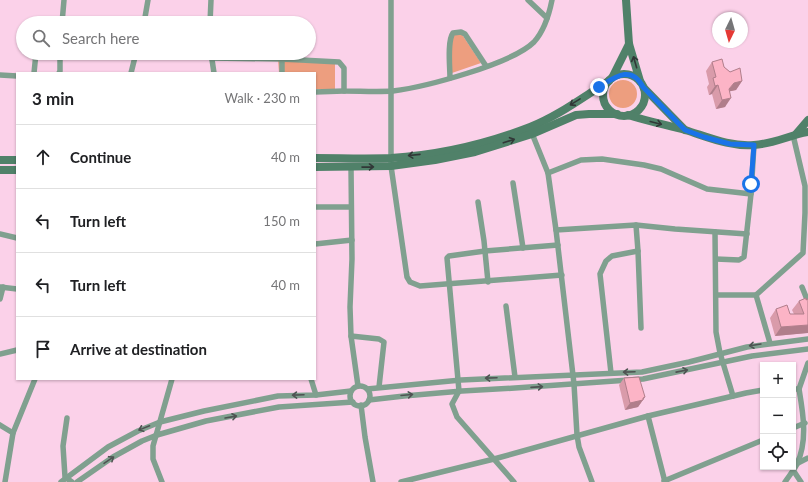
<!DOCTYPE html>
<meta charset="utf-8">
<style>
body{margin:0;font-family:Lato,sans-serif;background:#f6f6f6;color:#202124}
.controls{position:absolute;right:12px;bottom:12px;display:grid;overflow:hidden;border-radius:0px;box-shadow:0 1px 3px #0004}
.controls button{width:36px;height:36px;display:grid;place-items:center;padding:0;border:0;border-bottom:1px solid #e0e0e0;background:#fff;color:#202124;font:20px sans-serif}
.compass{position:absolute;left:712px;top:12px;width:36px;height:36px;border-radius:50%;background:#fff;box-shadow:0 1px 3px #0004;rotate:185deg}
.stop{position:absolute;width:12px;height:12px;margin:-9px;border:3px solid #1a73e8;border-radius:50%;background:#fff}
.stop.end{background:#1a73e8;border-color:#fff;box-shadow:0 1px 4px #0008}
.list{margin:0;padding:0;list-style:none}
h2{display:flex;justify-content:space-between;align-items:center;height:52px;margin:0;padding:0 16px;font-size:17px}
h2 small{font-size:13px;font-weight:400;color:#757577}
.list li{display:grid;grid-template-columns:26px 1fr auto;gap:12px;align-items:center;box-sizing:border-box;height:64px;padding:0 16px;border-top:1px solid #e0e0e0}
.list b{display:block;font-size:15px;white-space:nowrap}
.list em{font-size:13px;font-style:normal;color:#757577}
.icon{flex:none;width:22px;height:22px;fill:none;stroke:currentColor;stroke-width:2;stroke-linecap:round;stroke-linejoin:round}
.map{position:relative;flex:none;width:808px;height:482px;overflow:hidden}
.search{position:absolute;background:#fff;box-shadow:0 1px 3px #0004;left:16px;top:16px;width:300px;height:44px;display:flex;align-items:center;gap:10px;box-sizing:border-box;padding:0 14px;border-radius:22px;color:#757577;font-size:15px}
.panel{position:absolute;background:#fff;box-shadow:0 1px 3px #0004;left:16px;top:72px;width:300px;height:308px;border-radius:0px}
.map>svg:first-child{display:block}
.green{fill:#ed9e7f}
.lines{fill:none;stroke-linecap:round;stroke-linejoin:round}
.street{stroke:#80a08f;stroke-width:5.5}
.secondary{stroke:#508169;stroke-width:8}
.wall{fill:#d99baa}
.shaded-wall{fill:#b07e8b}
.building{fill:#fcb4c6;stroke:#b07e8b}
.oneway{stroke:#313737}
.oneway2{stroke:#4e5352}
.route{stroke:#1a73e8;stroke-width:5}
</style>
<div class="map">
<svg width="808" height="482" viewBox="0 0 808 482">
<rect width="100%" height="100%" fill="#fbd1e9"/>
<g class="green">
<polygon points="461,33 481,63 452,73 451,34"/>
<polygon points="278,59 335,62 335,89 315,89 315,73 279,73"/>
<circle cx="623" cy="94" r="14"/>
</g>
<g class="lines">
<g class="street">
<polyline points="391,0 391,166 407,277 410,282 420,286 562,275"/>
<polyline points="528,0 547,18"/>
<polyline points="62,23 64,0"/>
<polyline points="144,23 148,0"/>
<polyline points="210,23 211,0"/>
<polyline points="118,53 136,54"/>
<polyline points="211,53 214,73"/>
<path d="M211,58L282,59L339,62L344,68V91C360,91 377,92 393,91C425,87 512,64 534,42C544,31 549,15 552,0"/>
<polyline points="282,59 282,73"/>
<polyline points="34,73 36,53"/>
<polyline points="59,73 60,71 60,53"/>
<polyline points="131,73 136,53"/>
<polyline points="0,75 17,76"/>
<path d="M450,78C450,68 447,41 453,33L461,32L465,34L486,66"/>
<polyline points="315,92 344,91"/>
<polyline points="531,131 548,173 556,230 574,384 577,435 579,447 592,482"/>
<polyline points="351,167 352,259 350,307 351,336 358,386"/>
<polyline points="548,173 581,160 602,159 644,165 661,169 707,189 751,194"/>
<polyline points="513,183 523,248"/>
<polyline points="478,202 484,241 488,282"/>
<polyline points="315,207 351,207"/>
<polyline points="636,225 638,251 641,328"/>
<polyline points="556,230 636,225 675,229 747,234"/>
<polyline points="715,232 716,332 720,353 733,396"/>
<polyline points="0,234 17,238"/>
<polyline points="315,244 352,240"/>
<polyline points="716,259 739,260 744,257 751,194 754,145"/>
<polyline points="0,287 17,289"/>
<polyline points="802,287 808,302"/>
<polyline points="717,295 756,295 803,253 805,213 805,186 793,135"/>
<polyline points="756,295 770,343"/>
<polyline points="0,299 3,287"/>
<polyline points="506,306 515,377"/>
<polyline points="351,336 379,339 384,342 379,387"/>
<polyline points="0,354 17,350"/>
<polyline points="611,373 600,274 606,261 612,256 638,251"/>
<polyline points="311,379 316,395"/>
<circle cx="360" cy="396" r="10"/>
<polyline points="367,389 461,380 642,372 689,362 747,347 808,339"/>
<polyline points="793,389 799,389 808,363"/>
<polyline points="369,400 404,396 462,391 515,388 643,379 752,356 808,349"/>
<polyline points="361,405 365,437 373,482"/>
<polyline points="648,416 665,482"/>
<polyline points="67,418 63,446 65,477 72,482"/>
<polyline points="0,425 13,433"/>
<polyline points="793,428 805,423"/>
<polyline points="798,463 808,458"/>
<polyline points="793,470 801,482"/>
<polyline points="664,481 763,440"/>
<polyline points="5,482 13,433 35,379"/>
<polyline points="61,482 108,447 138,431 160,422 204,411 278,396 316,395 351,391"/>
<polyline points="77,482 113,457 142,441 157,435 206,421 279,407 353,402"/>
<polyline points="162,482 153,459 153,446 172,379"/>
<polyline points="401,482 494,459 648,416 746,393 763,390"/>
<polyline points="514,482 457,417 452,404 459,391 447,258 449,256 485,251 558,245"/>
<path d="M785,482C789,476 794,470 797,464C808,440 803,413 799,389"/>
</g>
<g class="secondary">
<polyline points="626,0 629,44 640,81"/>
<circle cx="624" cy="95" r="21"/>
<polyline points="612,78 629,44"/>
<polyline points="644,88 685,130"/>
<path d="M628,115C647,121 666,125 685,130C708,137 730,147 754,145C773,144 790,135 808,132"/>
<polyline points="796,134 808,120"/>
<path d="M315,158C340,158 366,159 391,158C438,155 486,144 530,127C558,116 583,97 609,81"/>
<polyline points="0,160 17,160"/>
<polyline points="315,167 391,166 435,160 475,152 532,134 576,115 589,114 617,114"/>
<polyline points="0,170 17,170"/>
</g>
</g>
<g class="wall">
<polygon points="712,62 724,67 742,81 736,90 730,91 725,107 716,109 712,94 709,95 707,87 709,84 706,71"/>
<polygon points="806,298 806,333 775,336 770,318 776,309 790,314 794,314 792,310 799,301"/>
<polygon points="624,378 645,397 638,407 625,410 619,385"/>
</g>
<g class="shaded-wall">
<polygon points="742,81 736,90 727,92 734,83"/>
<polygon points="718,85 712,94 709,95 715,86"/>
<polygon points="731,98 725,107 716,109 722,100"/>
<polygon points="808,325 808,333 775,336 781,327"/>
<polygon points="645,397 638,407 625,410 630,403"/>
</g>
<g class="building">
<polygon points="722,59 724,67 730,72 740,68 742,81 734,83 729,89 731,98 722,100 718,85 715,86 713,78 716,77 712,62"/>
<polygon points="806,298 806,300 808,299 808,325 781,327 776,309 787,305 790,314 804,314 799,301"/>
<polygon points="639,377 645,397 643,398 643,400 630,403 624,378"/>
</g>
<defs><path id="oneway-shaft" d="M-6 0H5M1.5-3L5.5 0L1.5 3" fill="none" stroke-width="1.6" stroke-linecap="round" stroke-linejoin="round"/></defs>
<g class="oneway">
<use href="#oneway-shaft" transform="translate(635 62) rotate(-106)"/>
<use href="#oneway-shaft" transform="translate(575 102) rotate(148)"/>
<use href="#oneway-shaft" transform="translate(656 123) rotate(14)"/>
<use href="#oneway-shaft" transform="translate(509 141) rotate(-18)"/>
<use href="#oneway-shaft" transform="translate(414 155) rotate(174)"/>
<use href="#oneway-shaft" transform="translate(368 167) rotate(-1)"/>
</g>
<g class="oneway2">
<use href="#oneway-shaft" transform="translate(755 345) rotate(171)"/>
<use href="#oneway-shaft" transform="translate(682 371) rotate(-11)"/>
<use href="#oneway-shaft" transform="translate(629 372) rotate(178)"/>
<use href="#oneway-shaft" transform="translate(491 378) rotate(178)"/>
<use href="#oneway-shaft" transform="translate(537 387) rotate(-4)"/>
<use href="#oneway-shaft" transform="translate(298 395) rotate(178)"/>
<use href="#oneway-shaft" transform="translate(407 395) rotate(-5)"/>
<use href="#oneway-shaft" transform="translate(231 417) rotate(-10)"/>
<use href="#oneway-shaft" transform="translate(144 428) rotate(158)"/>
<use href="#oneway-shaft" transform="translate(109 460) rotate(-34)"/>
</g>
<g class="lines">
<path class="route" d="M599,87C614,78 631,64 643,87L685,130L704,137L730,144L754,145L751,184"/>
</g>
</svg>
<div class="controls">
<button>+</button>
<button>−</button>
<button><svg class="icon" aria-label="locate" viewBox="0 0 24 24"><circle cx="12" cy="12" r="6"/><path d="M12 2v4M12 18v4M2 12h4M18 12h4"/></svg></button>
</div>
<svg class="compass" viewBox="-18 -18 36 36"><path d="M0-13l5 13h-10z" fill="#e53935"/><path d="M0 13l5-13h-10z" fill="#757577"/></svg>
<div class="stop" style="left:751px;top:184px"></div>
<div class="stop end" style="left:599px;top:87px"></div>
<div class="search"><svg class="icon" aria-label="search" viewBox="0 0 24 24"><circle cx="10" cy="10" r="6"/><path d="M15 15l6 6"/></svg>Search here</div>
<section class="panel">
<h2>3 min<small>Walk · 230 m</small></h2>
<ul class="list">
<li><svg class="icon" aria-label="ahead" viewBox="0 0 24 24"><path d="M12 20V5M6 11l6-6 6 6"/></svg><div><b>Continue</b></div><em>40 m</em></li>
<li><svg class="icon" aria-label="left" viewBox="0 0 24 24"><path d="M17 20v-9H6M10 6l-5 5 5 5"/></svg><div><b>Turn left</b></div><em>150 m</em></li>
<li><svg class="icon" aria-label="left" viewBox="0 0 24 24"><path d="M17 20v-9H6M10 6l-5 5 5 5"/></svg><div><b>Turn left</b></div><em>40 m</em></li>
<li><svg class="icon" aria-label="arrive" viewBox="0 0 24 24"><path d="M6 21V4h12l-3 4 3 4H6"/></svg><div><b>Arrive at destination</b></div></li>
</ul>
</section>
</div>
